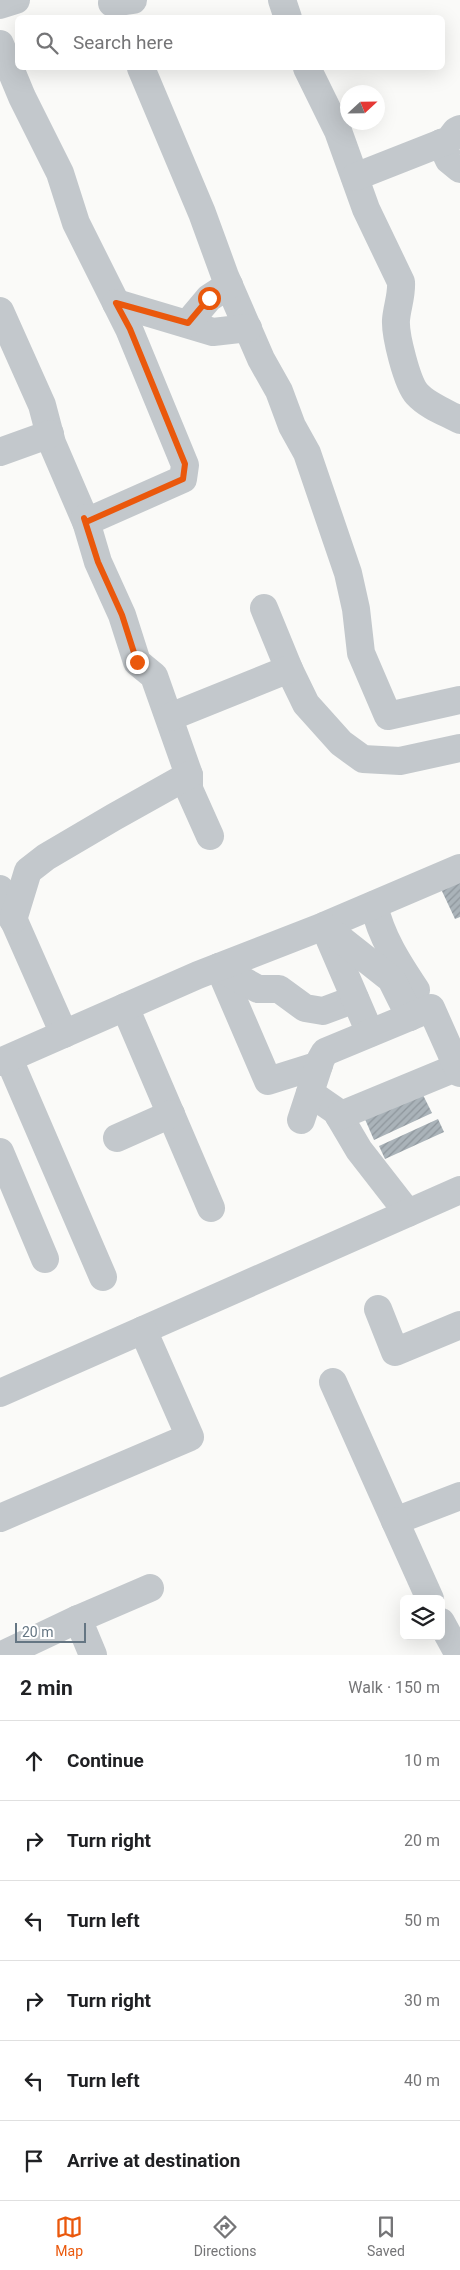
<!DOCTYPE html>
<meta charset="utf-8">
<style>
body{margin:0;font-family:Roboto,sans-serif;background:#f6f6f6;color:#202124}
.controls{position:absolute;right:15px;bottom:15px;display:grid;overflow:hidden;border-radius:8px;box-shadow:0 5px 20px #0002}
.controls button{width:45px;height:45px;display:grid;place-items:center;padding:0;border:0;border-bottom:1px solid #e0e0e0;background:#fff;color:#202124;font:25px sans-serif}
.compass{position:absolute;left:340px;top:85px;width:45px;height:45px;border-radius:50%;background:#fff;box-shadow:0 5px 20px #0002;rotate:68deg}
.scale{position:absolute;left:15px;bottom:12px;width:71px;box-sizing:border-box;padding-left:5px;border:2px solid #657683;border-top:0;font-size:14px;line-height:18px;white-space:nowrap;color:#657683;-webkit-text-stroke:4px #fff;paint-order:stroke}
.stop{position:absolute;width:15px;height:15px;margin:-11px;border:4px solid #ea580c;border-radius:50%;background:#fff}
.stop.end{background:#ea580c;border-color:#fff;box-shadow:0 1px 5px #0008}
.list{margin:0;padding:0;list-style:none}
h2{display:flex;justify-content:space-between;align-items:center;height:65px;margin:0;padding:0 20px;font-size:21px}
h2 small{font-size:16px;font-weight:400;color:#757577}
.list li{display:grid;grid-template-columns:32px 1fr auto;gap:15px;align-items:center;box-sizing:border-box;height:80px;padding:0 20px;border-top:1px solid #e0e0e0}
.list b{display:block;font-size:19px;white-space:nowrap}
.list em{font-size:16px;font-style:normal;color:#757577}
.icon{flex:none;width:28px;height:28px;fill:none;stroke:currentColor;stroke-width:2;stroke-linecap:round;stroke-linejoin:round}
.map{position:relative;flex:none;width:460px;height:1655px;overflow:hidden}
.search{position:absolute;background:#fff;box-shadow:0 5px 20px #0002;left:15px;right:15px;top:15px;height:55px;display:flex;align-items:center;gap:12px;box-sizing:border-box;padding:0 18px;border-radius:8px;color:#757577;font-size:19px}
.sheet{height:545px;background:#fff}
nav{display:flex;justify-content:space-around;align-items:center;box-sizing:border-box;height:70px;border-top:1px solid #e0e0e0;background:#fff;font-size:14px;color:#757577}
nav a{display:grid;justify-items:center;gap:2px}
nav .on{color:#ea580c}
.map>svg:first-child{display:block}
.building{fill:url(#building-hatch)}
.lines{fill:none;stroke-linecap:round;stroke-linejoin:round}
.minor{stroke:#c3c8cc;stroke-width:28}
.route{stroke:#ea580c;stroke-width:6}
</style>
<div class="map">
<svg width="460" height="1655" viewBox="0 0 460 1655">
<defs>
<pattern id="building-hatch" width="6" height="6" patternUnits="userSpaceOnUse" patternTransform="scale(1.25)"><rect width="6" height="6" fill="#aab3b9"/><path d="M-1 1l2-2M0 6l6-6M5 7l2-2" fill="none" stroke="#8e969c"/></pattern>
</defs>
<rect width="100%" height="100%" fill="#fafaf8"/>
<g class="building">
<polygon points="460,881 460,917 455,919 441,889"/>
<polygon points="421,1091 432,1113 374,1140 364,1117"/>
<polygon points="438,1119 444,1132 385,1159 379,1146"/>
</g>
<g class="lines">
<g class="minor">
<polyline points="282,0 288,18"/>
<polyline points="112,3 133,0"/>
<polyline points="0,5 16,0"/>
<polyline points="0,44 22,97 60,173 76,223 129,329 185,465 183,479 86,522 52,443 42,405 0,311"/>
<polyline points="141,68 202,213 225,276 261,359 279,391 292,426 307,453 348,573 356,609 361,653 388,716 460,700"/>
<path d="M307,68L338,131L366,209L401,282C402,295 397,307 396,320C395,335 407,383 417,394C428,406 445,412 460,420"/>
<polyline points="441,143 449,160 460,169"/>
<polyline points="355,177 449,140 456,131 460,129"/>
<polyline points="116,303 213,332 248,328"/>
<polyline points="188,323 209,298 229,285"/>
<polyline points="0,452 50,434"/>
<polyline points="85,518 98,562 122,615 137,662 154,676 189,775 189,789 210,836"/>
<polyline points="264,608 289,669 306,704 341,743 363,759 400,761 460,748"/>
<polyline points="170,717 289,669"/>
<polyline points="0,889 64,1034"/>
<path d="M374,905C381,937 398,963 416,990"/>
<polyline points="13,920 28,871 46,857 114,817 189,775"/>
<polyline points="219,967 268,1081 319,1065"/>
<polyline points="219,967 258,989 279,989 305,1008 323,1011 355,999"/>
<polyline points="125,1007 211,1208"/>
<polyline points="370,1033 324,926 460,868"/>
<polyline points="9,1059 103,1277"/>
<polyline points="0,1062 198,975 324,926 391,979 410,1017"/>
<polyline points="310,1093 336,1111 359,1150 408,1213"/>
<polyline points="339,1116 460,1066"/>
<polyline points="301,1120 321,1059 325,1052 431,1008 460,1073"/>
<polyline points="117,1138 171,1114"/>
<polyline points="0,1152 45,1259"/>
<polyline points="378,1309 395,1352 460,1325"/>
<polyline points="143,1330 460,1190"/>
<polyline points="333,1382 395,1521 460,1496"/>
<polyline points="0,1393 143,1330 190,1437 0,1518"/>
<polyline points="395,1521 430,1599"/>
<polyline points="78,1619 93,1655"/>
<polyline points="441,1622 459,1655"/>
<polyline points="2,1655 78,1619 150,1588"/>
</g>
</g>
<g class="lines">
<polyline class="route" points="137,662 122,615 98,562 84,518 86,522 183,479 185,464 130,329 116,303 188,323 209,298"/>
</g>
</svg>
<div class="controls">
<button><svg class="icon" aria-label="layers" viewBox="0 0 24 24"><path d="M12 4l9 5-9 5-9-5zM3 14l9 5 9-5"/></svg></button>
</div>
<svg class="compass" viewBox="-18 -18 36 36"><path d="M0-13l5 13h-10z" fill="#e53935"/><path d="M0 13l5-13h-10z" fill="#757577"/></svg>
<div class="scale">20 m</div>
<div class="stop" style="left:209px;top:298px"></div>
<div class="stop end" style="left:137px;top:662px"></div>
<div class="search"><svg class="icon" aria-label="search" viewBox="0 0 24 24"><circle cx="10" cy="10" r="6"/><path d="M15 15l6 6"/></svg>Search here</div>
</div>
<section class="sheet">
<h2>2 min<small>Walk · 150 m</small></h2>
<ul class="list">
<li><svg class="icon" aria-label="ahead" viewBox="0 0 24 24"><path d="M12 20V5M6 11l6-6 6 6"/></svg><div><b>Continue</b></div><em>10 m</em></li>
<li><svg class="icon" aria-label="right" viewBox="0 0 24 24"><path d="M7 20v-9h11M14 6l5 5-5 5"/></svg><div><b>Turn right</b></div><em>20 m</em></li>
<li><svg class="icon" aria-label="left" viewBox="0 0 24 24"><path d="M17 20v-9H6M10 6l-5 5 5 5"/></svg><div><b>Turn left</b></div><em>50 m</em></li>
<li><svg class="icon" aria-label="right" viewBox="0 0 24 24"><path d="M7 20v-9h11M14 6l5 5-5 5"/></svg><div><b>Turn right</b></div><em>30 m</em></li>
<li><svg class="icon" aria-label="left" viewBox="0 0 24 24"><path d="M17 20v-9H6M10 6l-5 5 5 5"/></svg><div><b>Turn left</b></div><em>40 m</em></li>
<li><svg class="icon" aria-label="arrive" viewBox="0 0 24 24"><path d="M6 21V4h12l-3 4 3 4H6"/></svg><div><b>Arrive at destination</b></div></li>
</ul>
</section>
<nav>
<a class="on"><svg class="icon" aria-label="map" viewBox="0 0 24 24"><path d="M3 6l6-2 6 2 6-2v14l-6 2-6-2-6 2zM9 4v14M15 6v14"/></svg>Map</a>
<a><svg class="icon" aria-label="directions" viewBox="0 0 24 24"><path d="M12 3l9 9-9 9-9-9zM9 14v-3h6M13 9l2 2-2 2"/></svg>Directions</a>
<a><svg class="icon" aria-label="saved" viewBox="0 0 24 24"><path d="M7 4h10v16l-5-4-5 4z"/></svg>Saved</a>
</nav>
